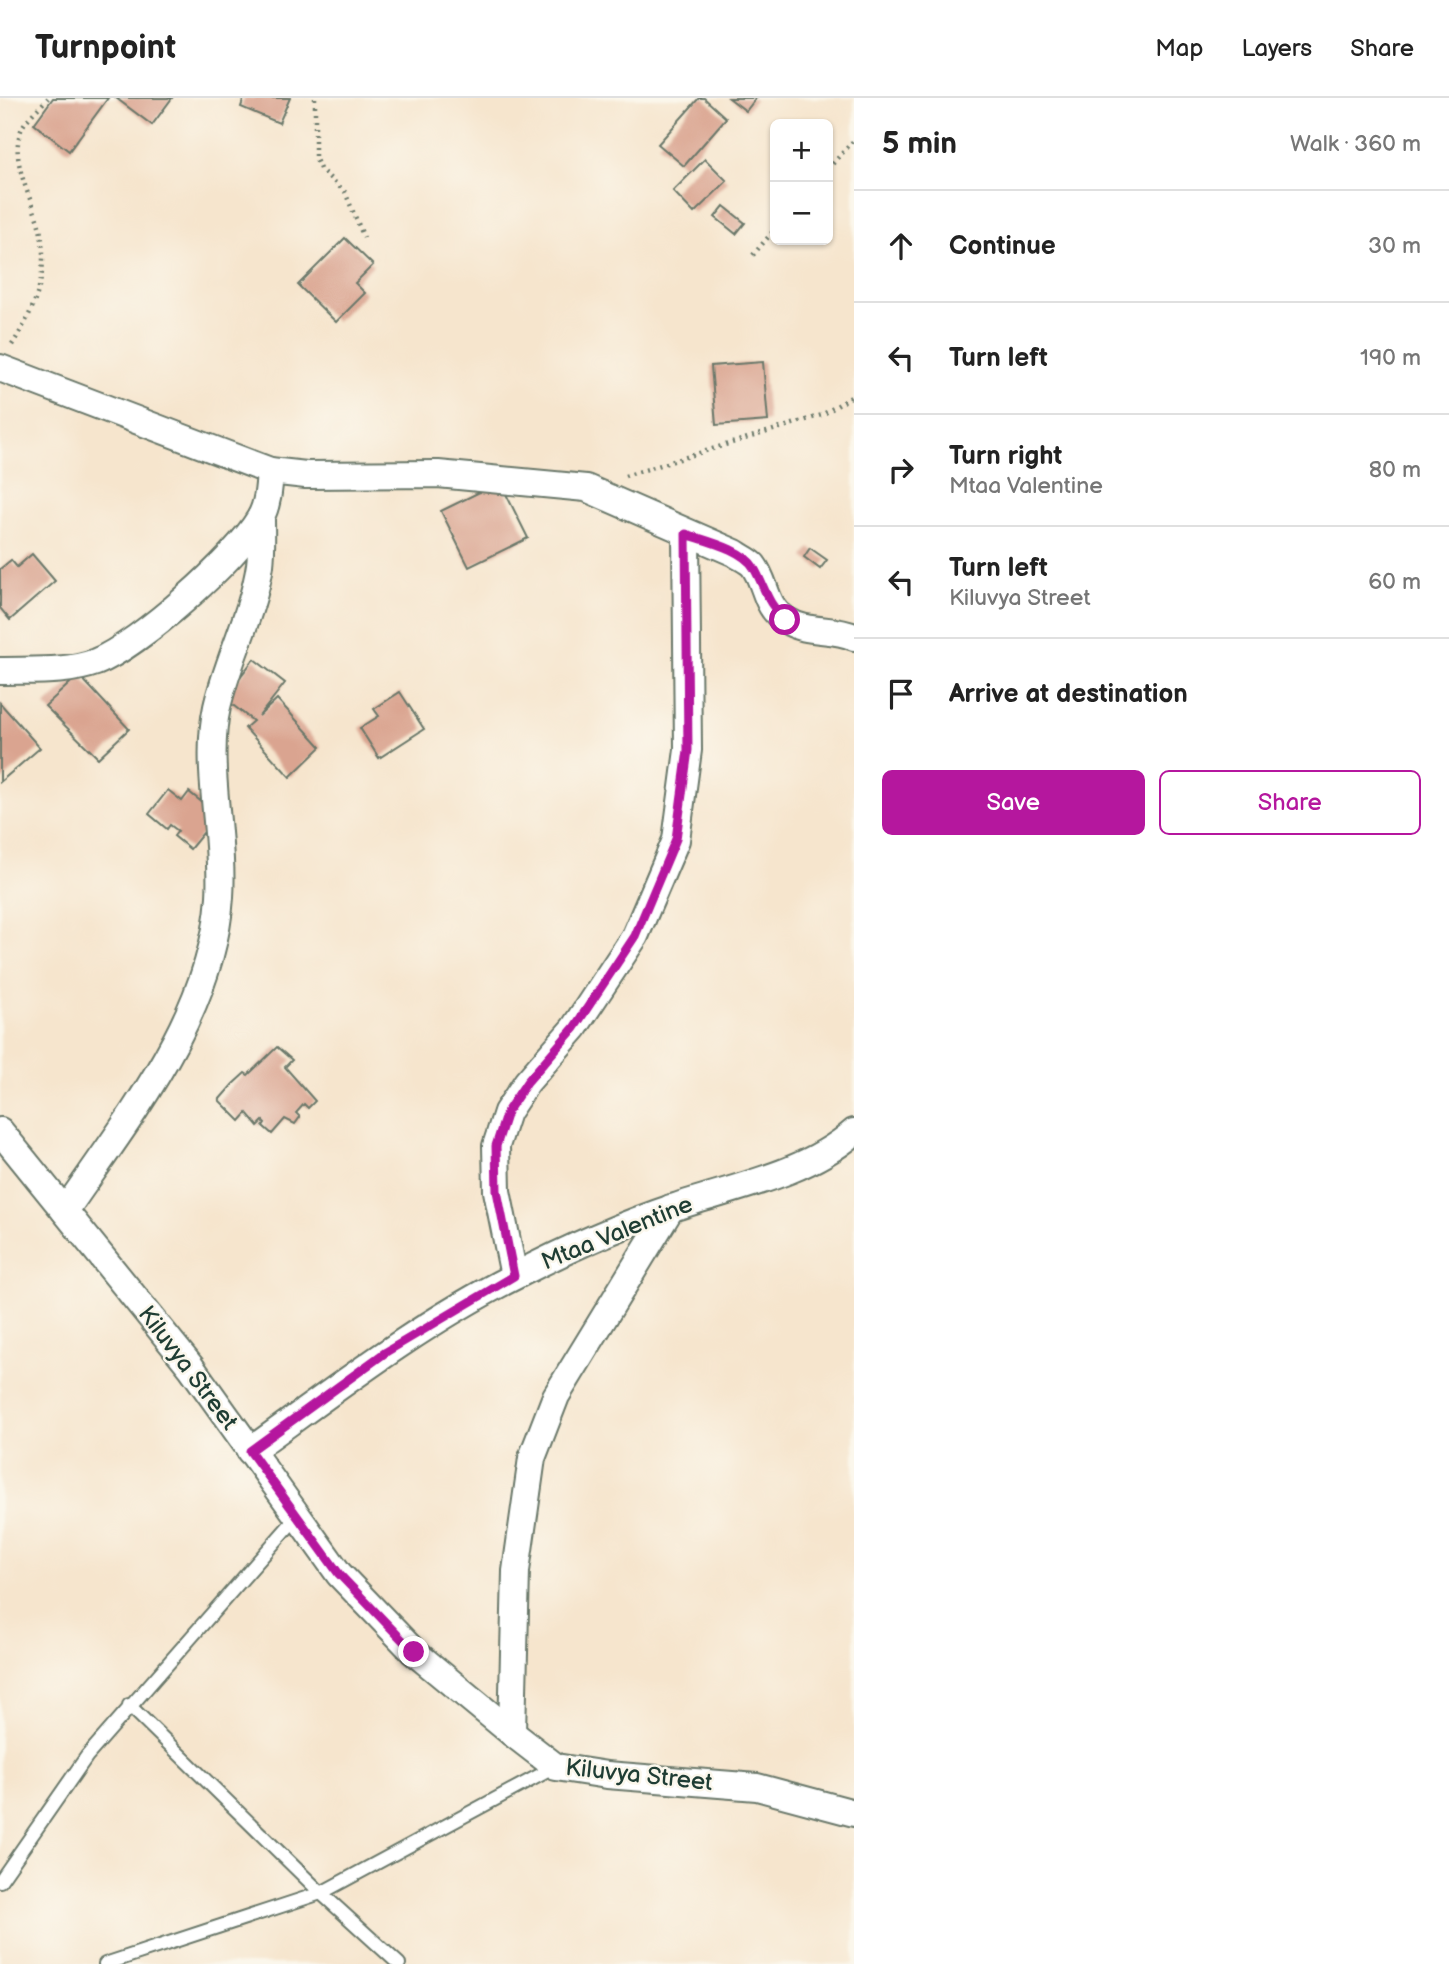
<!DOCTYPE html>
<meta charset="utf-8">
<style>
body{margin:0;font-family:"Balsamiq Sans",sans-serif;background:#f2f2f2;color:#222}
.controls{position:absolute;right:21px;top:21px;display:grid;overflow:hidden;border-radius:10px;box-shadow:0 2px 5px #0004}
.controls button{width:63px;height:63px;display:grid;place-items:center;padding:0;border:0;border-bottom:2px solid #e0e0e0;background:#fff;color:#222;font:35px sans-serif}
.stop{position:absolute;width:21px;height:21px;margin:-16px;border:5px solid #b5179e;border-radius:50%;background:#fff}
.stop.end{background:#b5179e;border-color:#fff;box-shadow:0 2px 7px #0008}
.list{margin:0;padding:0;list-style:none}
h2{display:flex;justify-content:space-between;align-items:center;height:91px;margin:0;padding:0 28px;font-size:30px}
h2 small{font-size:23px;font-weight:400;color:#767676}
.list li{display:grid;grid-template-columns:46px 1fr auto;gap:21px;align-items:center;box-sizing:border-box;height:112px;padding:0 28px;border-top:2px solid #e0e0e0}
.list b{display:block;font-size:26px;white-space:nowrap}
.list p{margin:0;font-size:23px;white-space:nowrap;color:#767676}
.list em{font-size:23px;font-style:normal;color:#767676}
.actions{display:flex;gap:14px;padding:21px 28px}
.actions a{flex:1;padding:16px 0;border:2px solid #b5179e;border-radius:10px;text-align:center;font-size:24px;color:#b5179e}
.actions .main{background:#b5179e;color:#fff}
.icon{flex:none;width:38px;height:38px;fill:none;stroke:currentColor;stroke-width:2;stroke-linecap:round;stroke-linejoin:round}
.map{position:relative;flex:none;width:854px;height:1866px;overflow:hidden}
header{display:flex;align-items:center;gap:42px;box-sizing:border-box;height:98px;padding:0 35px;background:#fff;border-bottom:2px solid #e0e0e0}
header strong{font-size:33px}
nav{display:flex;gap:38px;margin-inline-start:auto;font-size:24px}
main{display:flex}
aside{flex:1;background:#fff}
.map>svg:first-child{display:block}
.building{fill:#daa490}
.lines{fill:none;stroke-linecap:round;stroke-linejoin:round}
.service-casing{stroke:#6a786a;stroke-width:16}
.minor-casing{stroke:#6a786a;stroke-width:30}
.path{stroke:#6a786a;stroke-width:4.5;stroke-dasharray:2 5;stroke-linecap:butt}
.service{stroke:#fff;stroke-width:12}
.minor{stroke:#fff;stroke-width:26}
.route{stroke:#b5179e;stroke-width:9}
.labels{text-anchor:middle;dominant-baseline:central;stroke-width:5;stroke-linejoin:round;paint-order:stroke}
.street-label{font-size:24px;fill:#1f3d34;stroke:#fbf7ec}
</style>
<header>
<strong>Turnpoint</strong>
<nav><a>Map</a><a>Layers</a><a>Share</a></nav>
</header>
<main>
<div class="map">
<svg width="854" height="1866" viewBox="0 0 854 1866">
<rect width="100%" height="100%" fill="#fbf7ec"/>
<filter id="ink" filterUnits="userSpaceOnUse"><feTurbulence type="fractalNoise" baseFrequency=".0143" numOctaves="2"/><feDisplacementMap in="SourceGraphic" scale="14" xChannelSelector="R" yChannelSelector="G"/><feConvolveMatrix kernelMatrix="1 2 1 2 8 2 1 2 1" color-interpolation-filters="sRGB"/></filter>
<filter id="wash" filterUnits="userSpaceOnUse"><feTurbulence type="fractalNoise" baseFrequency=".00686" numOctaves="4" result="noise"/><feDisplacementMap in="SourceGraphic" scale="28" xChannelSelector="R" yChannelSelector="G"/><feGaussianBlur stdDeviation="1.57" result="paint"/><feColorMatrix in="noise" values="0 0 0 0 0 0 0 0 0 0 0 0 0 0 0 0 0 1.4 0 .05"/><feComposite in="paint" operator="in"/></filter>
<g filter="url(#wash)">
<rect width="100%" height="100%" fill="#f6e5cd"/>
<g id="blocks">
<g class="building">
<polygon points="53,0 108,0 69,53 34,26"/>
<polygon points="116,0 172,0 152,27"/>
<polygon points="244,0 290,0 279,25 241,9"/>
<polygon points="699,0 704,0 726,20 684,68 658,46"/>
<polygon points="729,0 756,0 746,13"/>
<polygon points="705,61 727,83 694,115 673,93"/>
<polygon points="724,108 745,125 736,136 715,119"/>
<polygon points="345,140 373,167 355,185 365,195 336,224 298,187"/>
<polygon points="763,264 768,323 716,327 711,268"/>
<polygon points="500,384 528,440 469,469 441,413"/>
<polygon points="810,450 827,462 820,471 804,459"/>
<polygon points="32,456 55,483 10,522 0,510 0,471 11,462 17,469"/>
<polygon points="254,561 285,585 259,618 277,601 321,649 290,679 245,630 253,623 224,600"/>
<polygon points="79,577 129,631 98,660 45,608"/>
<polygon points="400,594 424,631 379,660 360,630 379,618 374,611"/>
<polygon points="0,605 40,650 0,684"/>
<polygon points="168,692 182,703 189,694 218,717 190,751 174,738 178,733 170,727 167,731 149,716"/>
<polygon points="277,949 292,962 285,969 315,1003 308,1010 304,1006 296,1015 300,1019 295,1026 285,1021 272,1036 263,1028 265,1025 263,1023 258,1028 247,1015 240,1023 219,1002 233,986 245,975 248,977"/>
</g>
</g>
</g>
<g filter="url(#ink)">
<use href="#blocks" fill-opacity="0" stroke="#6a786a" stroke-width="2"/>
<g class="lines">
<defs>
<g id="service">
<polyline points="129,1607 321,1795 399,1866"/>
<polyline points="0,1783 87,1658 296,1420"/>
<polyline points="105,1866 321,1795 555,1669"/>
</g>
<g id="minor">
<path d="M0,270L270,373L306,377L438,376L586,390L735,455C740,459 748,462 753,467C767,485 764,509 786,522C807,536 832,529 854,539"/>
<path d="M0,573C31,572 66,575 96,564C140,546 236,461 260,420C268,407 269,388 270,373"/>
<polyline points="0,1033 191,1269 339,1476 414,1554 512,1635 556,1669 607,1677 757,1689 854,1715"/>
<path d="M65,1113C130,1018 212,917 220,799C224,737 204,668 217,609C228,561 253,515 260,467C262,451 261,435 261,419"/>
<polyline points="514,1178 497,1093 496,1048 507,1014 527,984 574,930 635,838 676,742 688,652 686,436"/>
<path d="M250,1353C336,1291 420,1226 515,1178C565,1152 621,1127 675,1109C735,1089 806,1076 854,1034"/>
<polyline points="512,1635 516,1473 532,1360 556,1298 671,1110"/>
</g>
</defs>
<use href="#service" class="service-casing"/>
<use href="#minor" class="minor-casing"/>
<g class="path">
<polyline points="315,0 315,59 320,71 345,94 364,140"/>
<polyline points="828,71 854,42"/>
<polyline points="753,157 775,131"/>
<path d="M12,247C33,214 47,182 42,142C38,107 5,63 23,28C29,18 41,8 48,0"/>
<polyline points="625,378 822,317 854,297"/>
</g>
<use href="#service" class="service"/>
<use href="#minor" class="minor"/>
</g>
</g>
<g class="lines" filter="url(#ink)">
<path class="route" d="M414,1554L339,1476L250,1353L386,1254L514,1178L497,1093L496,1048L507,1014L527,984L574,930L635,838L676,741L688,652L686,436C706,443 743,451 754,470C766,491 766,504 785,522"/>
</g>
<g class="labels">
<g class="street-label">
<text transform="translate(617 1135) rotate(-22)">Mtaa Valentine</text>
<text transform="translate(188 1270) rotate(53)">Kiluvya Street</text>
<text transform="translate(639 1677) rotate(6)">Kiluvya Street</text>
</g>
</g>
</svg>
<div class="controls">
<button>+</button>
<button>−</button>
</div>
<div class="stop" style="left:785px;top:522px"></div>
<div class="stop end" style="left:414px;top:1554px"></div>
</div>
<aside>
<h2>5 min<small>Walk · 360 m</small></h2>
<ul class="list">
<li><svg class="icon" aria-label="ahead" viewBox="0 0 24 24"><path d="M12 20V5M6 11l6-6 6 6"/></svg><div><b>Continue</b></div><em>30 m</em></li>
<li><svg class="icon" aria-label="left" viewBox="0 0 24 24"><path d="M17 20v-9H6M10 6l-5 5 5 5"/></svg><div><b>Turn left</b></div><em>190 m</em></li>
<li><svg class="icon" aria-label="right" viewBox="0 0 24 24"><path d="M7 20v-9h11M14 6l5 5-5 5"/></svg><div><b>Turn right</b><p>Mtaa Valentine</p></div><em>80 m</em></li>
<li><svg class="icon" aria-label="left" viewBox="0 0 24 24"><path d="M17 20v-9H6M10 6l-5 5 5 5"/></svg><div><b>Turn left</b><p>Kiluvya Street</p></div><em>60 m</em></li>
<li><svg class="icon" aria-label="arrive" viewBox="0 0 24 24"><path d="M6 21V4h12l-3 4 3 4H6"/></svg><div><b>Arrive at destination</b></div></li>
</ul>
<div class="actions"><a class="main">Save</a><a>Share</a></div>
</aside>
</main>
